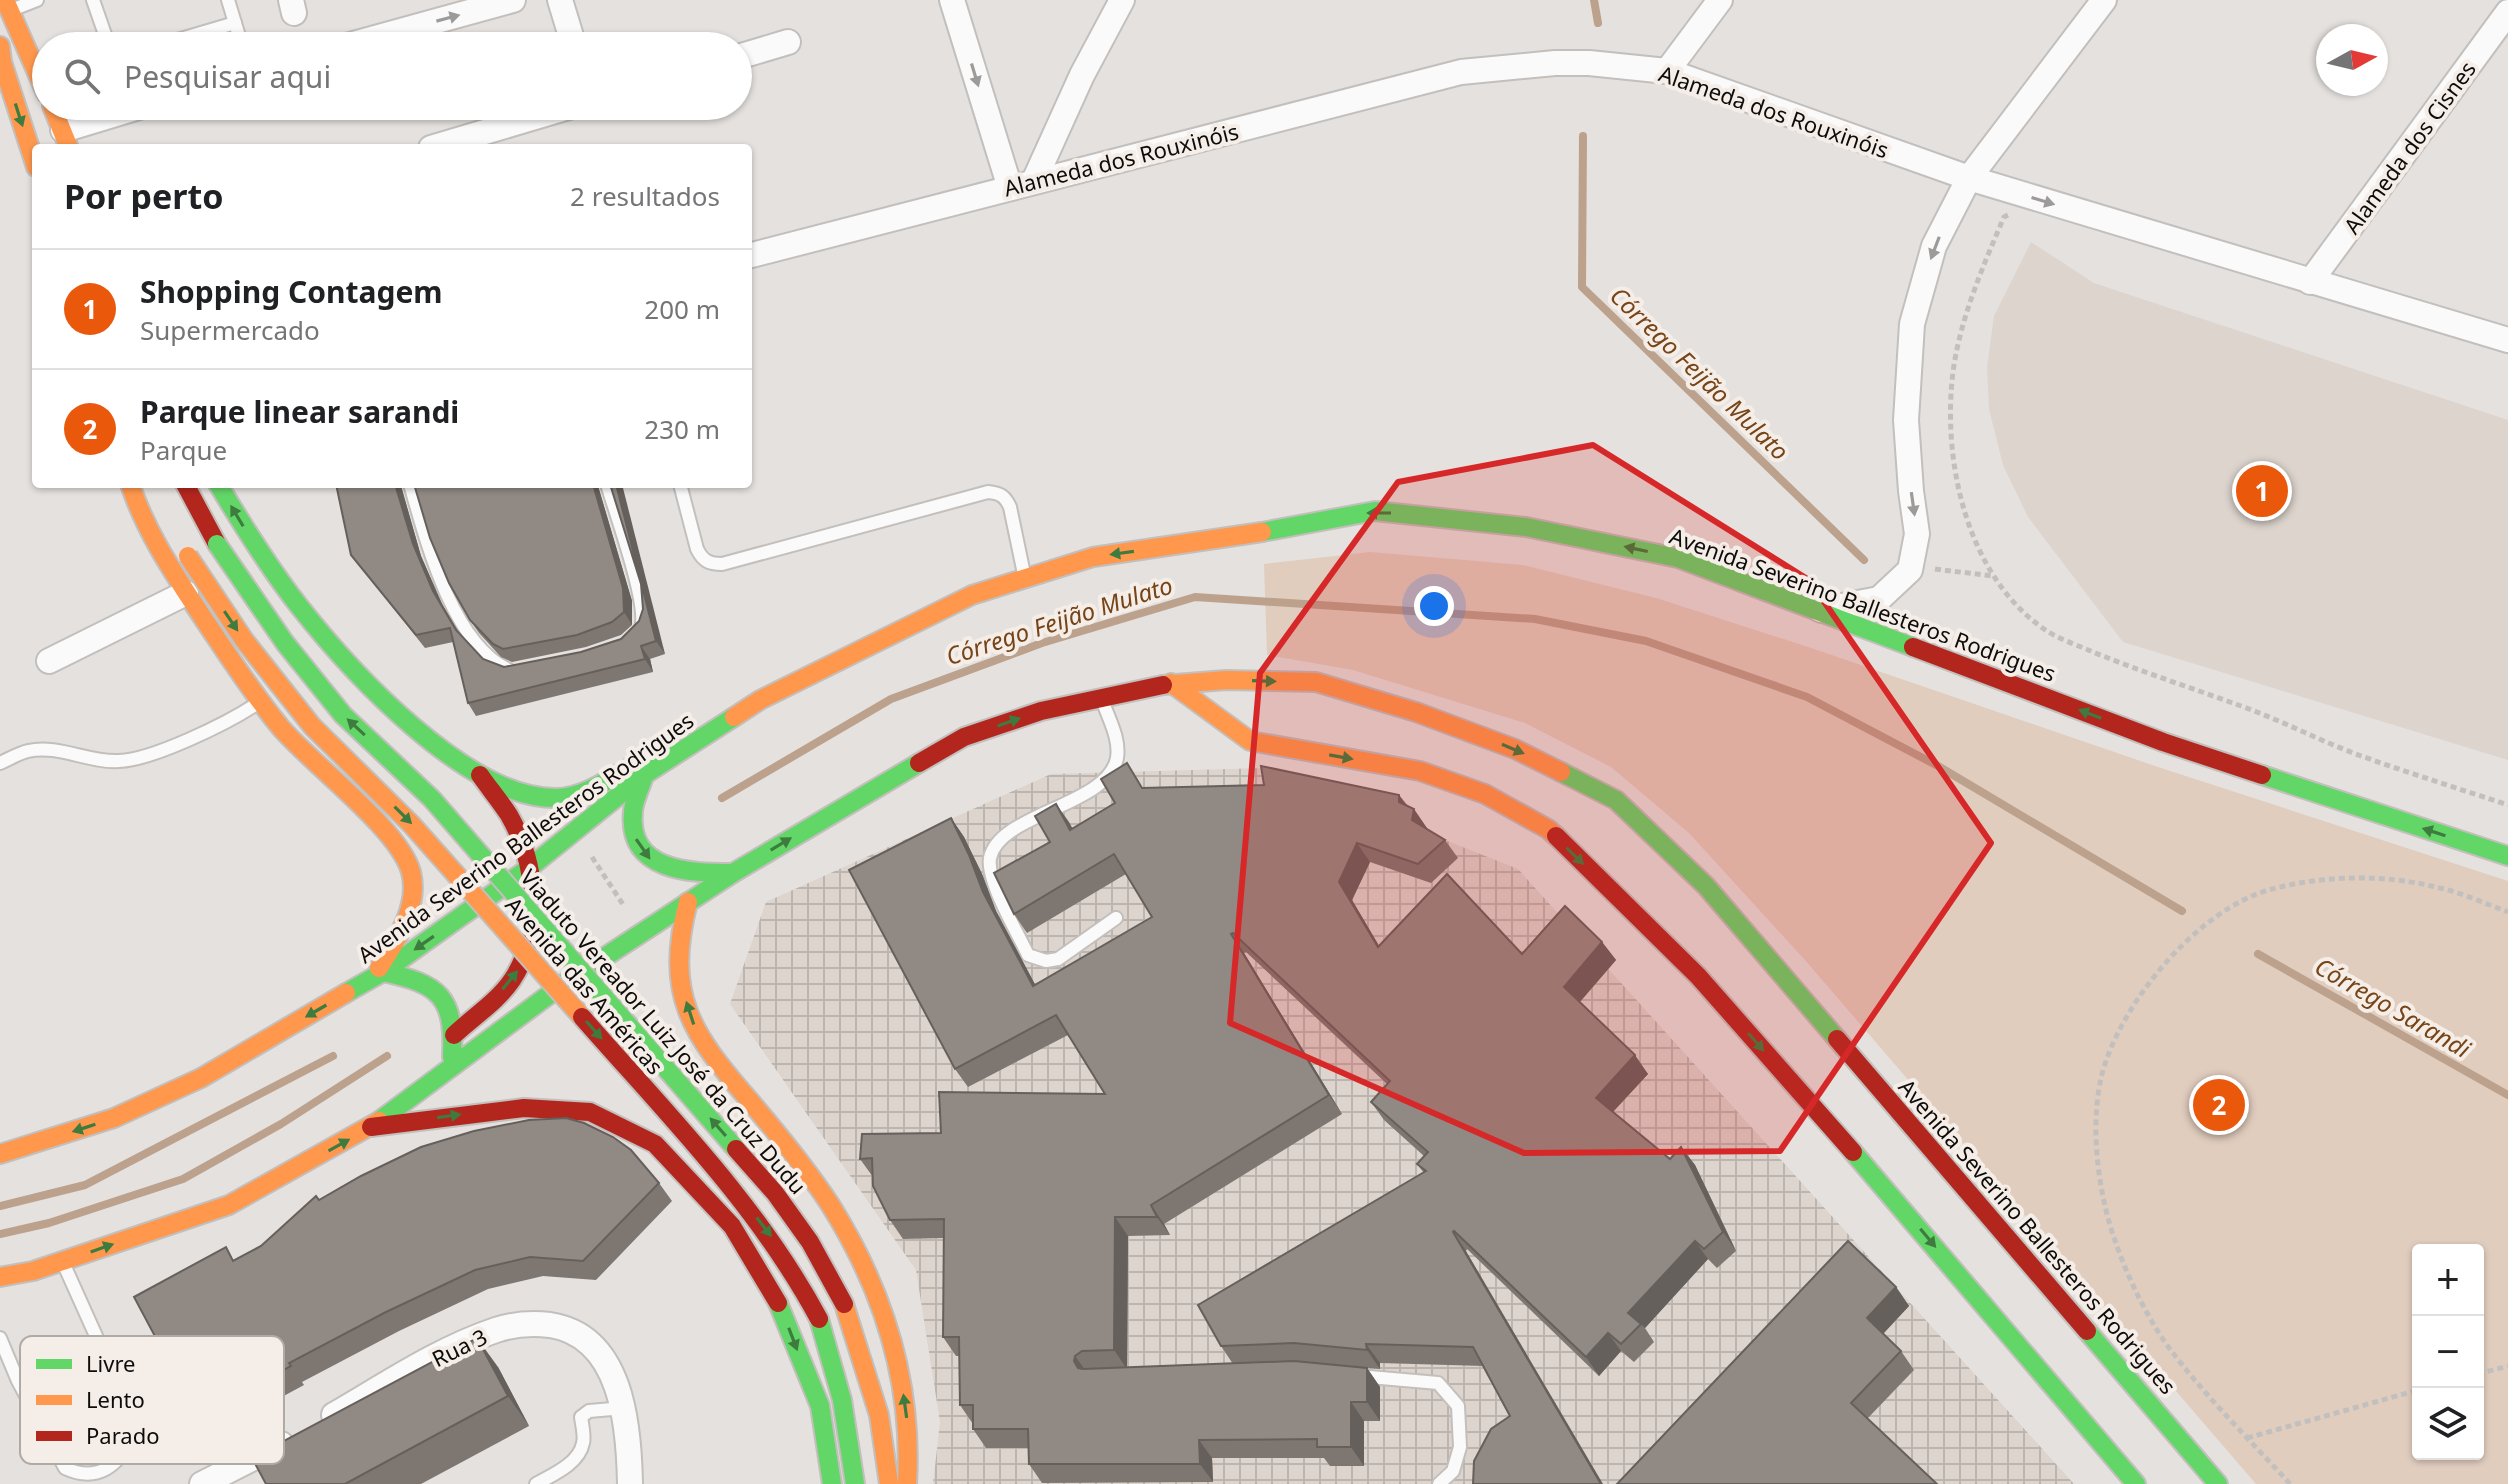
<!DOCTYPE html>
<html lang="pt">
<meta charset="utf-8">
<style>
body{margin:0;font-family:"Noto Sans",sans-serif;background:#f2f2f2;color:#202124}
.controls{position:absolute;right:24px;bottom:24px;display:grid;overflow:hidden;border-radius:8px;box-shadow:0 2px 6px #0004}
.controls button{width:72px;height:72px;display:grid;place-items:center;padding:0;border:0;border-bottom:2px solid #e0e0e0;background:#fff;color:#202124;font:40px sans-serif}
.compass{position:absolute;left:2316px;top:24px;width:72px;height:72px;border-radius:50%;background:#fff;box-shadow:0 2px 6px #0004;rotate:82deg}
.you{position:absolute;left:1434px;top:606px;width:28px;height:28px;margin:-20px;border:6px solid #fff;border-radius:50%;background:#1a73e8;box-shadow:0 0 0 12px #1a73e833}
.badge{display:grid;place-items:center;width:52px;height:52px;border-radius:50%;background:#ea580c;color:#fff;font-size:26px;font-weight:700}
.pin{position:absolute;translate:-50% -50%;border:4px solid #fff;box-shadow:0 2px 8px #0006}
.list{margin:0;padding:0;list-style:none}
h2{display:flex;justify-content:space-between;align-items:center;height:104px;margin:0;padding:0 32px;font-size:34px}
h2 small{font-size:26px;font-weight:400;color:#757577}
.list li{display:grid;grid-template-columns:52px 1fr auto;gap:24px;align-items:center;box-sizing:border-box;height:120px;padding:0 32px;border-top:2px solid #e0e0e0}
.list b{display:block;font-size:30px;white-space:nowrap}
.list p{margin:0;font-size:26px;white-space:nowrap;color:#757577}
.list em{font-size:26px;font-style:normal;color:#757577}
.icon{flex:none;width:44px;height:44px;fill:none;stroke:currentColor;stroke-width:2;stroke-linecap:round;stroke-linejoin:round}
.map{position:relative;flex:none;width:2508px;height:1484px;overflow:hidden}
.search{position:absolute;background:#fff;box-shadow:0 2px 6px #0004;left:32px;top:32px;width:720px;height:88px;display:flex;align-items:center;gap:20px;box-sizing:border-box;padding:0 28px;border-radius:44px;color:#757577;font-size:30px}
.panel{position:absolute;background:#fff;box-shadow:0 2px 6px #0004;left:32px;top:144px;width:720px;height:344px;border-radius:8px}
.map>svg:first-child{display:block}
.built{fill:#dcd4cd}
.industrial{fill:url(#industrial-grid)}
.green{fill:#e1cdbe;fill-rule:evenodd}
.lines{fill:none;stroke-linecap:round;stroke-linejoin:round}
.stream{stroke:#bca18d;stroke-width:8}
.lane-casing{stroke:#c2bfbc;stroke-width:16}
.street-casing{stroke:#c2bfbc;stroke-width:28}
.fast-casing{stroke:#c2bfbc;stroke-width:22}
.slow-casing{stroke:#c2bfbc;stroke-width:22}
.jam-casing{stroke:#c2bfbc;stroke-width:22}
.path{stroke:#c2c0be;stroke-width:5;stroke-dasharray:6 4;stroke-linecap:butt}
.lane{stroke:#fbfafa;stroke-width:12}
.street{stroke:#fbfafa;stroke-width:24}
.fast{stroke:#63d668;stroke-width:18}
.slow{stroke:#ff974d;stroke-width:18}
.jam{stroke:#b3261e;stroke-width:18}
.fast-bridge-casing{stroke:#c2bfbc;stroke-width:22;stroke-linecap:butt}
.slow-bridge-casing{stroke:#c2bfbc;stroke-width:22;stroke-linecap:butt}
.jam-bridge-casing{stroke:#c2bfbc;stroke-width:22;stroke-linecap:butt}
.fast-bridge{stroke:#63d668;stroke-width:18}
.slow-bridge{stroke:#ff974d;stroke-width:18}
.jam-bridge{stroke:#b3261e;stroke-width:18}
.wall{fill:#7d7671;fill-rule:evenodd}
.shaded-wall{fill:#66605c}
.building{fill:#918983;stroke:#66605c;stroke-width:2}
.oneway{fill:#9c9b9a}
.oneway2{fill:#3d7b3e}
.marked{fill:#d62828;fill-opacity:0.2;stroke:#d62828;stroke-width:6;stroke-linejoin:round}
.labels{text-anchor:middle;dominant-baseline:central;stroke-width:8;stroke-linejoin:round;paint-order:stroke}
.street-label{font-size:22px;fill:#0e0c0a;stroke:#f5eee8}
.water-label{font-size:24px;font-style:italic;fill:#764417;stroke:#f5eee8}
.key{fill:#f5eee8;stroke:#b0aaa5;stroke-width:2}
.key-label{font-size:22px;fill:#0e0c0a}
</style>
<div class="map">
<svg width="2508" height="1484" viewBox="0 0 2508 1484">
<defs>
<pattern id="industrial-grid" width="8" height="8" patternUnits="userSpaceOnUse" patternTransform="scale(2)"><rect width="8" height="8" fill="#dcd4cd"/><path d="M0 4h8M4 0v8" fill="none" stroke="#bcb5af"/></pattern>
</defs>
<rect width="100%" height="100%" fill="#e5e1de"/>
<polygon class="built" points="2031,242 2094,283 2508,420 2508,760 2123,642 2028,517 2003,465 1989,409 1987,368 1994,316"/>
<polygon class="industrial" points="1264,768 1518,869 2074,1484 933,1484 940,1422 916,1270 730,1004 766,902 1051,774"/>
<path class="green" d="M1370,552L1523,565L1656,598L1811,648L2158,767L2508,881V1484H2256L1805,960L1689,833L1611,767L1525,723L1353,670L1267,655L1264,564ZM2418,1250H2478V1454H2418Z"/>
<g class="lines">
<g class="stream">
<polyline points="1594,0 1598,23"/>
<polyline points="1583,136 1582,287 1864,560"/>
<polyline points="722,798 891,699 1042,643 1195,597 1535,619 1646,641 1807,697 1938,766 2182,911"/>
<polyline points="2258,954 2508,1095"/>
<polyline points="0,1206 85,1185 333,1056"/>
<polyline points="0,1234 49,1223 183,1179 281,1124 387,1056"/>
</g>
<defs>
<g id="lane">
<polyline points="93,0 109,46"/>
<polyline points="228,0 242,46"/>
<polyline points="14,9 37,0"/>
<polyline points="157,46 235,23"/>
<path d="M410,484C426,540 452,644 509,670"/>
<path d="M607,484C615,512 649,605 641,628"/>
<path d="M680,484L697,549C703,561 709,564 722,564L988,492C1000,493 1005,496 1010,507L1024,574"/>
<path d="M1104,705C1110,721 1120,740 1117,758C1108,806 999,813 990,858C986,881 1018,933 1028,955L1046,961L1058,959L1116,918"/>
<path d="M0,763C9,759 19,753 28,751C58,744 89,763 119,761C152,760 226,724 255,705"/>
<path d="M0,1338L18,1381L65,1468C99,1484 117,1464 135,1438L132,1416L65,1267"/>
<polyline points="1358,1376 1438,1383 1458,1406 1460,1447 1453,1471 1439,1484"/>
<path d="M536,1484C552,1475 579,1464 583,1443C585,1436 582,1425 581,1417L589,1411L624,1408"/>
</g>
<g id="street">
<polyline points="291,0 294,13"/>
<polyline points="560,0 574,46"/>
<polyline points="952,0 1010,188"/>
<polyline points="346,46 513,0"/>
<polyline points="738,57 788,42"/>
<polyline points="1667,71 1720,0"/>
<polyline points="63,130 142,106"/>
<polyline points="431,148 572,106"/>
<polyline points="1034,181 1082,75 1122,0"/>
<polyline points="748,256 1461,72 1555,63 1589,63 1667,71 1969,178 2508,340"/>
<polyline points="2310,282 2508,12"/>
<polyline points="1821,610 1879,599 1910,570 1917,534 1911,491 1906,420 1912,324 1934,246 1969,178 2104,0"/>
<polyline points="49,661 186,593"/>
<path d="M334,1415C386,1385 439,1349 496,1330C514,1324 532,1323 550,1325C622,1336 629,1425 630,1484"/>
<polyline points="202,1484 281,1444"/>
</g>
<g id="fast">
<path d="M218,484C243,526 269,568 299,606C351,672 467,799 556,798C582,798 608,780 629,768"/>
<polyline points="1262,532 1375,511 1526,527 1678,558 1913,647"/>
<polyline points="1561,772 1616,800 1706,886 1837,1039"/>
<path d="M644,775C641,787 634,799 633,811C627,872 690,873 733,873"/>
<polyline points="2262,775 2508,856"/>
<path d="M383,972C440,984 455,997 452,1057"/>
<polyline points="346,993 383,972 529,868 644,775 734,717"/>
<polyline points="379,1121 562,985 733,873 919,763"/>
<polyline points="1853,1152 2136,1484"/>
<polyline points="778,1303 820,1406 832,1484"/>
<polyline points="819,1319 842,1400 855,1484"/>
<polyline points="2087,1331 2218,1484"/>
</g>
<g id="slow">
<polyline points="5,0 46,93"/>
<polyline points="0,46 2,62 36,167"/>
<polyline points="52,106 69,148"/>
<path d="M130,484C146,533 175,575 203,618C228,655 252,693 281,728C313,765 399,829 411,872C420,907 396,940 379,968"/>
<polyline points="1171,683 1250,741 1420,771 1485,794 1548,829 1556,836"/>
<polyline points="1163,685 1226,680 1316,682 1416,712 1515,749 1561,772"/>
<polyline points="734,717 760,700 972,595 1093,557 1262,532"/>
<path d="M688,902C664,995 691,1033 749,1100C778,1134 807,1169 831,1206C884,1291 913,1384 907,1484"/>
<polyline points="0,1154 114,1118 201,1078 346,993"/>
<polyline points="0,1277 33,1271 229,1205 379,1121"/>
<polyline points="844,1304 879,1415 889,1484"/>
</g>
<g id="jam">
<polyline points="185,484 217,544"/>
<polyline points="1913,647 2163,742 2262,775"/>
<polyline points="919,763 964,737 1041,711 1163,685"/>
<polyline points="1556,836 1698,976 1853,1152"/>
<path d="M454,1035C473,1017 497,1002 512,980C544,932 537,864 509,815C500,801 489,788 480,775"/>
<polyline points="1837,1039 2087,1331"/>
<polyline points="371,1127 524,1108 590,1112 655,1144 732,1226 778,1303"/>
</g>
</defs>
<use href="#lane" class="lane-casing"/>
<use href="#street" class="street-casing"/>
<use href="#fast" class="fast-casing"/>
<use href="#slow" class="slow-casing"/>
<use href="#jam" class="jam-casing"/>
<g class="path">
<path d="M2008,215L2004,217C1983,266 1960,319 1953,372C1942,460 1966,575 2044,629C2058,639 2077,645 2093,652C2142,672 2192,688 2241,706C2283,721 2322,742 2364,757C2412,774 2460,789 2508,805"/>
<polyline points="1935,569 1993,576"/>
<polyline points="592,857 624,906"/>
<polyline points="2478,1374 2508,1366"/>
<polyline points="2247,1438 2418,1390"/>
<path d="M2290,1484C2251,1441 2208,1399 2173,1353C2145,1317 2120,1262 2108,1218C2096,1173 2091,1119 2102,1074C2121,1002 2199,908 2272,889C2325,875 2386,874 2440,888C2463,893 2486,904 2508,912"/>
</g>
<use href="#lane" class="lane"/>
<use href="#street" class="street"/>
<use href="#fast" class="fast"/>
<use href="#slow" class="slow"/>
<use href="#jam" class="jam"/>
<defs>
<polyline id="fast-bridge" points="217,544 285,643 343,715 432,799 736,1149"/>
<polyline id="slow-bridge" points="188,556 244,640 312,726 412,825 582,1017"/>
<g id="jam-bridge">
<path d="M582,1017C666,1113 758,1205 819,1319"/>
<polyline points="736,1149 775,1193 810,1242 844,1304"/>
</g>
</defs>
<use href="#fast-bridge" class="fast-bridge-casing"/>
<use href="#slow-bridge" class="slow-bridge-casing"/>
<use href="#jam-bridge" class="jam-bridge-casing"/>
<use href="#fast-bridge" class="fast-bridge"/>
<use href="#slow-bridge" class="slow-bridge"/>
<use href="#jam-bridge" class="jam-bridge"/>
</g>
<g class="wall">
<polygon points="414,484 599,484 598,486 632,601 632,625 621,635 586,647 512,662 501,657 479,633 470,620"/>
<polygon points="401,486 421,556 442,604 460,634 483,659 504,667 581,652 621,639 639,621 643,609 665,654 650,659 653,672 476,716 468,703 453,642 425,648 351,555"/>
<path d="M1144,788L1399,795L1427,829L1445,840L1458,858L1431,883L1370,862L1352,900L1379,946L1522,954L1602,942L1616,960L1580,1002L1648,1074L1613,1112L1670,1159L1681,1147L1695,1165L1736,1251L1717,1268L1708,1259L1645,1328L1654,1342L1634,1362L1621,1351L1599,1376L1467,1249L1466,1251L1510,1416L1483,1366L1380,1363V1369L1307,1362L1367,1368L1380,1387V1421H1364V1466H1330L1324,1458H1212L1213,1482L1042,1483L1029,1464L1028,1448H986L973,1429V1424L960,1405L959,1356H956L943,1337V1238L903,1239L890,1220L873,1177L860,1159L941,1133L1105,1094L1068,1035L968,1087L955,1069L951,818L964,837L982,874L996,911L1035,985L1152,917L1126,874L1027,933L1014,914L1050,842L1056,804L1072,828ZM1246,952L1387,1084L1371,1102L1384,1120L1424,1156L1417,1164L1424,1173L1221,1346L1233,1364L1127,1368L1128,1236L1170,1235L1164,1224L1342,1114L1244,953Z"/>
<polygon points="659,1183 672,1201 596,1280 543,1276 488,1289 399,1331 302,1382 304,1385 211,1435 198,1417 235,1260 261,1246 319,1200"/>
<polygon points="1896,1287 1909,1306 1883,1334 1901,1351 1914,1370 1867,1419 1617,1484"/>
<polygon points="498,1367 529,1426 421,1484 266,1484"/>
</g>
<g class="shaded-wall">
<polygon points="395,484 402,484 401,486 421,556 442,604 464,643 433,591 413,544"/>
<polygon points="593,484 599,484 598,486 632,601 632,625 624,612"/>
<polygon points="616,484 622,484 665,654 656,641"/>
<polygon points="641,646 650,659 653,672 645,659"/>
<polygon points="1399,795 1412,814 1414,809 1427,828 1425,839 1399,802"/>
<polygon points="1056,804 1069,822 1083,848 1070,830"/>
<polygon points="951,818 964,837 982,874 996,911 1046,1005 1033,986 983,892"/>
<polygon points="1357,843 1370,862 1352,900 1391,966 1378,947 1339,882"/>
<polygon points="1231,934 1244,953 1342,1114 1329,1095"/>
<polygon points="1602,942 1616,960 1577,1005 1564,987"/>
<polygon points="1635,1055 1648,1074 1609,1116 1596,1098"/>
<polygon points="1681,1147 1695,1165 1736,1251 1723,1232"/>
<polygon points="1151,1205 1164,1224 1170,1235 1157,1217"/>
<polygon points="1115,1217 1128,1236 1127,1369 1114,1350"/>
<polygon points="1453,1232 1466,1251 1603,1484 1601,1484"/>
<polygon points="1695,1241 1708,1259 1645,1328 1641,1324 1628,1313"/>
<polygon points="1896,1287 1909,1306 1880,1337 1867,1318"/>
<polygon points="1608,1333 1621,1351 1599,1376 1586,1357"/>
<polygon points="477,1338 498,1367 529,1426 508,1396"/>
<polygon points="1366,1344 1380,1363 1380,1369 1367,1350"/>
<polygon points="1075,1356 1088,1374 1087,1380 1074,1361"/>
<polygon points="1367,1368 1380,1387 1380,1421 1367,1402"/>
<polygon points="1351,1402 1364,1421 1364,1466 1351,1447"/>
<polygon points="1199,1440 1212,1458 1213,1482 1200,1464"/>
</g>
<g class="building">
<polygon points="336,484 395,484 413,544 433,591 456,630 483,659 504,667 581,652 621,639 639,621 643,609 641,584 610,484 616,484 656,641 641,646 645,659 468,703 450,628 416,635 351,555"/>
<polygon points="414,484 593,484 623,588 624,612 612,622 577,635 503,649 493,644 470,620 449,583 430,538"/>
<polygon points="1127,763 1142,788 1264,785 1261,766 1399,795 1399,802 1414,809 1412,820 1445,840 1418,864 1357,843 1339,882 1378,947 1447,874 1522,954 1565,906 1602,942 1564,987 1635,1055 1596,1098 1670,1159 1681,1147 1723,1232 1704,1249 1695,1241 1628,1313 1641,1324 1621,1344 1608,1333 1586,1357 1454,1231 1453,1232 1601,1484 1473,1484 1474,1461 1491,1429 1510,1416 1473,1347 1366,1344 1367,1350 1294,1343 1221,1346 1198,1305 1426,1171 1417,1164 1428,1152 1371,1102 1390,1081 1233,933 1231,934 1329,1095 1151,1205 1157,1217 1115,1217 1114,1350 1082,1351 1075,1356 1074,1361 1078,1368 1083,1369 1294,1361 1367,1368 1367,1402 1351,1402 1351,1447 1317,1447 1317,1439 1199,1440 1200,1464 1029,1464 1028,1429 973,1429 973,1405 960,1405 959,1337 943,1337 944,1219 890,1220 873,1186 872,1158 860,1159 862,1134 941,1133 939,1092 1105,1094 1056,1015 955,1069 849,870 951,818 969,855 983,892 1033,986 1152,917 1114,854 1014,914 994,873 1050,842 1035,816 1056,804 1070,830 1115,803 1101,779"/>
<polygon points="566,1118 584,1123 613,1137 631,1150 659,1183 583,1261 530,1257 475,1270 386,1312 289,1363 291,1366 198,1417 134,1297 226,1247 233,1261 261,1246 316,1196 319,1200 361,1176 421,1147 474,1131 529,1120"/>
<polygon points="1848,1241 1896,1287 1867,1318 1901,1351 1851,1403 1937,1484 1617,1484"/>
<polygon points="477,1338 508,1396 345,1484 266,1484 252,1458"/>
</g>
<defs><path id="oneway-solid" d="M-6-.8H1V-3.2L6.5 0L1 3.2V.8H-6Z" transform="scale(2)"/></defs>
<g class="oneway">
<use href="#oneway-solid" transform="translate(448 18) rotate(-15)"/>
<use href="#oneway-solid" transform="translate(975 75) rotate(73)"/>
<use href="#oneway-solid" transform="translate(2043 201) rotate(17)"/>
<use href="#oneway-solid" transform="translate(1935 248) rotate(111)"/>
<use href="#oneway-solid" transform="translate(1913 504) rotate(82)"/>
</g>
<g class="oneway2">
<use href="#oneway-solid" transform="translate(19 115) rotate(72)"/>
<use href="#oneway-solid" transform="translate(1379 513) rotate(180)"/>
<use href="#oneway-solid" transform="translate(237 516) rotate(-121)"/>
<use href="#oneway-solid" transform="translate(1636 549) rotate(-168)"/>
<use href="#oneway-solid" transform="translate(1122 553) rotate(172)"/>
<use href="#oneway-solid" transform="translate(231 621) rotate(56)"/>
<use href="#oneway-solid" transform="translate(1264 681) rotate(2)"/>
<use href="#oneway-solid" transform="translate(2090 714) rotate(-159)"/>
<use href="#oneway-solid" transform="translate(1009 722) rotate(-19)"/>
<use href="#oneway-solid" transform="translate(356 727) rotate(-137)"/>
<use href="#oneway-solid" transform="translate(1513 749) rotate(23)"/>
<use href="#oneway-solid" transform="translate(1341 757) rotate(10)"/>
<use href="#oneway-solid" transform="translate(403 815) rotate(45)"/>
<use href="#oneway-solid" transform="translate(2434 832) rotate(-162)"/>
<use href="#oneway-solid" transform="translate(781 844) rotate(-31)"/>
<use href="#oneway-solid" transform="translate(643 849) rotate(55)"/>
<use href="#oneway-solid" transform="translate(1575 856) rotate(44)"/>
<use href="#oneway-solid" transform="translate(424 943) rotate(145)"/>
<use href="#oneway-solid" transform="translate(510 980) rotate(-51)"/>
<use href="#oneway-solid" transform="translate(316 1011) rotate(150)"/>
<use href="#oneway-solid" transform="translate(690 1013) rotate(-108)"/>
<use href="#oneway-solid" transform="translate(594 1030) rotate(49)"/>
<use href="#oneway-solid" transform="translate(1756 1042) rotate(49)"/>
<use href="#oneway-solid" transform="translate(449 1116) rotate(-8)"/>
<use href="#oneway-solid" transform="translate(718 1127) rotate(-131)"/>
<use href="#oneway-solid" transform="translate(84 1128) rotate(162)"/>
<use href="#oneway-solid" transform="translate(339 1145) rotate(-29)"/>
<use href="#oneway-solid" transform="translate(764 1227) rotate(52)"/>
<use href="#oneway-solid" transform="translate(1928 1238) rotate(50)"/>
<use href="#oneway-solid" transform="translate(102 1248) rotate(-19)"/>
<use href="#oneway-solid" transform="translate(793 1339) rotate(69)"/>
<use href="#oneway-solid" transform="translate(905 1406) rotate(-98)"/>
</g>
<path class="marked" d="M1593,445L1809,580L1991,843L1780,1151L1524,1153L1230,1023L1260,673L1398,482Z"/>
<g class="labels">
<g class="street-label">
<text transform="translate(1774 111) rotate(19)">Alameda dos Rouxinóis</text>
<text transform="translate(2409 147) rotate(-54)">Alameda dos Cisnes</text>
<text transform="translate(1121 159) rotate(-14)">Alameda dos Rouxinóis</text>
<text transform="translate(1863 604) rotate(20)">Avenida Severino Ballesteros Rodrigues</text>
<text transform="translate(525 837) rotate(-36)">Avenida Severino Ballesteros Rodrigues</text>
<text transform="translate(585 985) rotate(49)">Avenida das Américas</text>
<text transform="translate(664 1031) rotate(49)">Viaduto Vereador Luiz José da Cruz Dudu</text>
<text transform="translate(2038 1236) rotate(49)">Avenida Severino Ballesteros Rodrigues</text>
<text transform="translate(459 1347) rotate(-26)">Rua 3</text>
</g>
<g class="water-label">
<text transform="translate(1700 373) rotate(44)">Córrego Feijão Mulato</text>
<text transform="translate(1059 620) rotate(-18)">Córrego Feijão Mulato</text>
<text transform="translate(2393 1007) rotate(30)">Córrego Sarandi</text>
</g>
</g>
<rect x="20" y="1336" width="264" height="128" rx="12" class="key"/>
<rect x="36" y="1359" width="36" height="10" fill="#63d668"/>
<rect x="36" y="1395" width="36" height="10" fill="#ff974d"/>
<rect x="36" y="1431" width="36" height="10" fill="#b3261e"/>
<g class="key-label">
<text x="86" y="1372">Livre</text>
<text x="86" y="1408">Lento</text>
<text x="86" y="1444">Parado</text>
</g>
</svg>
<div class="controls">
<button>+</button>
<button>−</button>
<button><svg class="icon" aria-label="layers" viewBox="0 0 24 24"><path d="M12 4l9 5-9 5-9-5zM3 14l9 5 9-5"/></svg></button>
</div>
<svg class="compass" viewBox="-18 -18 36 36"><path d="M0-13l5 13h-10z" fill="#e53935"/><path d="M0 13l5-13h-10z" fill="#757577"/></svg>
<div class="you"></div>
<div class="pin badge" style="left:2262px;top:491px">1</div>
<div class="pin badge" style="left:2219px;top:1105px">2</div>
<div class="search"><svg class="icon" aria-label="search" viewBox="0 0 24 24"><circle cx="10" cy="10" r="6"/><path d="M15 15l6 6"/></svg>Pesquisar aqui</div>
<section class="panel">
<h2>Por perto<small>2 resultados</small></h2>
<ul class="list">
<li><span class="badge">1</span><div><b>Shopping Contagem</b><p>Supermercado</p></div><em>200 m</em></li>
<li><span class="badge">2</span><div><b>Parque linear sarandi</b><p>Parque</p></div><em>230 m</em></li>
</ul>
</section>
</div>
